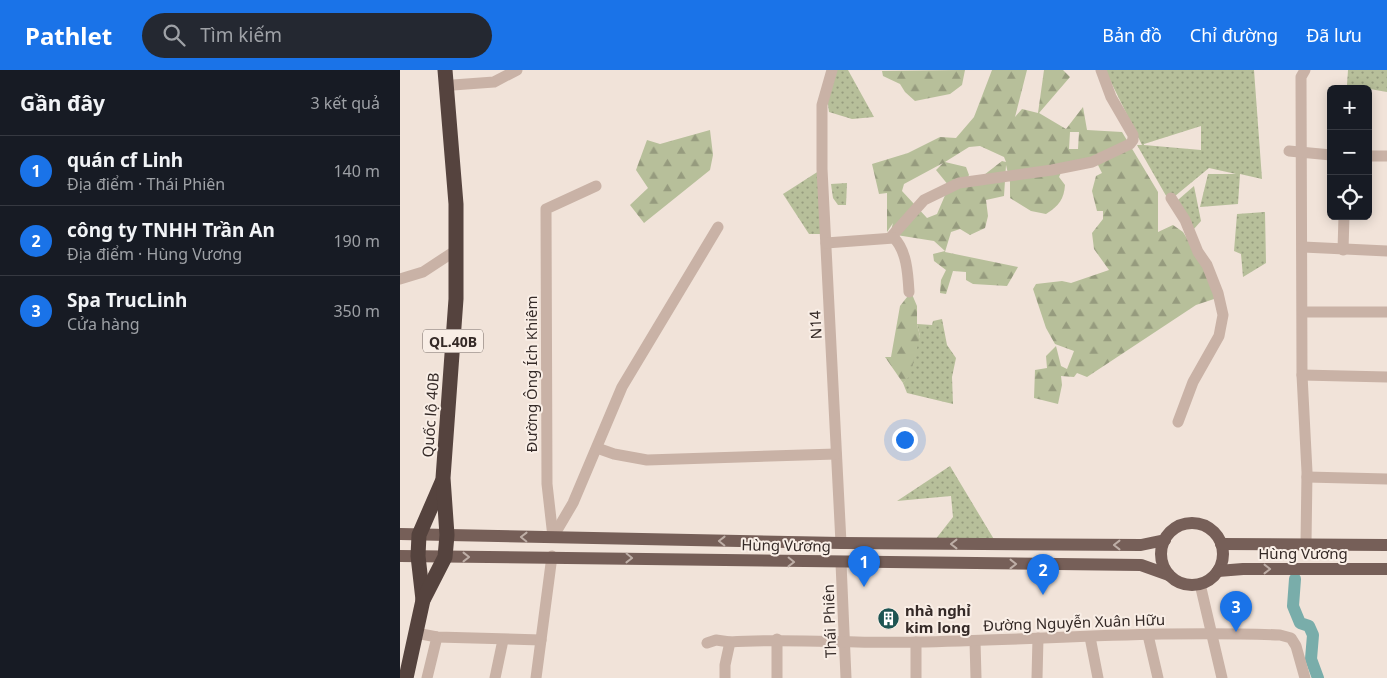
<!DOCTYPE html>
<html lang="vi">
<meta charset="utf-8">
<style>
body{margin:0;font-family:"Noto Sans",sans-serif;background:#242831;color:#f1f3f6}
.controls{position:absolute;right:15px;top:15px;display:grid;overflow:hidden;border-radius:8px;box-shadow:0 2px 12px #0003}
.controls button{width:45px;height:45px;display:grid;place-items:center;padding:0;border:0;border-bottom:1px solid #363941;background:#171b24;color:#f1f3f6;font:25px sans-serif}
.you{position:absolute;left:504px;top:369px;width:18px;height:18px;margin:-12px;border:4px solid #fff;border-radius:50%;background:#1a73e8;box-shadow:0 0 0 8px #1a73e833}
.badge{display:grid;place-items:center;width:32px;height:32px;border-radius:50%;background:#1a73e8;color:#fff;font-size:16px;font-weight:700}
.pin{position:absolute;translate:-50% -41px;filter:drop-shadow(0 1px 2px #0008)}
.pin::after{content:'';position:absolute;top:26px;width:18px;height:15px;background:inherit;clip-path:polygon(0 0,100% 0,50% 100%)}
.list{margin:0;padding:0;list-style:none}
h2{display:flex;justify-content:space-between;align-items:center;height:65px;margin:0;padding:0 20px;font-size:21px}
h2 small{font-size:16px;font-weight:400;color:#9ea1a6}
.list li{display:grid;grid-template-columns:32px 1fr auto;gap:15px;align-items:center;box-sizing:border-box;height:70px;padding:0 20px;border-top:1px solid #363941}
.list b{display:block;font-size:19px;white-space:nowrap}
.list p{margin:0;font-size:16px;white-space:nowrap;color:#9ea1a6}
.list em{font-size:16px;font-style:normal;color:#9ea1a6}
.icon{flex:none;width:28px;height:28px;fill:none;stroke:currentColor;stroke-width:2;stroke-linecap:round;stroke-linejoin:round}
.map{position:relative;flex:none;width:987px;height:608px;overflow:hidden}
header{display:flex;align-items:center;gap:30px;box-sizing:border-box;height:70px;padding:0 25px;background:#1a73e8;color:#fff}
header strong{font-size:24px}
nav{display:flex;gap:28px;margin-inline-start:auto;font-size:18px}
.search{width:350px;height:45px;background:#242831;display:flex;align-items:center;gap:12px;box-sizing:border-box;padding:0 18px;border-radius:28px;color:#9ea1a6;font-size:19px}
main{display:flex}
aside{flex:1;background:#171b24}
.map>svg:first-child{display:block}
.grass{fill:url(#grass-dots);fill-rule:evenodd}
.forest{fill:url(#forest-firs);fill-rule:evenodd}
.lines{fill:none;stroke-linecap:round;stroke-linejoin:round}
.river{stroke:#79adaa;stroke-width:12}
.minor{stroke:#c9b2a6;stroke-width:11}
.major{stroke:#765f58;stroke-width:12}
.highway{stroke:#55433e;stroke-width:15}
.oneway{stroke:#beaea6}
.labels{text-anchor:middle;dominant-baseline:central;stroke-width:4;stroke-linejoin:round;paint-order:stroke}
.shield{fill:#f9eee6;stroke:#706560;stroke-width:1}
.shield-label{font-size:14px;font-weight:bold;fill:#352a27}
.street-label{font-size:15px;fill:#352a27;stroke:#f9eee6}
.poi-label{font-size:15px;font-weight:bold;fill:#352a27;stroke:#f9eee6;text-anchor:start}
</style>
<header>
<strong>Pathlet</strong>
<div class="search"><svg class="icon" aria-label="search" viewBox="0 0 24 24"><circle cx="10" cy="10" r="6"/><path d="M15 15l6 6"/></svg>Tìm kiếm</div>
<nav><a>Bản đồ</a><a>Chỉ đường</a><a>Đã lưu</a></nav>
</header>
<main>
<aside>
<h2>Gần đây<small>3 kết quả</small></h2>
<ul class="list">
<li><span class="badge">1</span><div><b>quán cf Linh</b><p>Địa điểm · Thái Phiên</p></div><em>140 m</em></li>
<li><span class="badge">2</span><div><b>công ty TNHH Trần An</b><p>Địa điểm · Hùng Vương</p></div><em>190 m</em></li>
<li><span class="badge">3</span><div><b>Spa TrucLinh</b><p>Cửa hàng</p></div><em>350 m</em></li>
</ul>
</aside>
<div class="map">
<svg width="987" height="608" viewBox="0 0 987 608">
<defs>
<pattern id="grass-dots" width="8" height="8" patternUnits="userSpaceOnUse" patternTransform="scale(1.25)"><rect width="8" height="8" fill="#b7bf9a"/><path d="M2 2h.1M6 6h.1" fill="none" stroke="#969b7e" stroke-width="1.8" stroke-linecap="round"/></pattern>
<pattern id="forest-firs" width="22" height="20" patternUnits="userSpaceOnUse" patternTransform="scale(1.25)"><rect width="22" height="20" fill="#b7bf9a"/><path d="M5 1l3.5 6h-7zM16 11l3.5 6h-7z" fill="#969b7e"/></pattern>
</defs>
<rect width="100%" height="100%" fill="#f1e3d9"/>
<g class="grass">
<polygon points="429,0 448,0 474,47 452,49 429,42 426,20"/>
<path d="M705,0H854L862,109L840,104L838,134L800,137L808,104H836L809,98L769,131L737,75H742ZM801,56V80L744,75V74Z"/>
<polygon points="948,0 987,0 987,22 947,15"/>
<polygon points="422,99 422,164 409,164 383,124"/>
<polygon points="447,113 446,135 438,135 433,128 431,114"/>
<polygon points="794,116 801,151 793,160 771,136"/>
<polygon points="865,142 866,193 843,207 841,184 834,181 837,144"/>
<path d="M542,249L547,275L556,288L552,307L553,334L507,323L503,313C515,301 513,281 520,266L517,254L532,255L533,251Z"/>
<polygon points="550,396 595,471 535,470 553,447 551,426 497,431"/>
</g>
<g class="forest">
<polygon points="565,0 562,15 550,24 515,31 505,22 500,14 483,6 482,1"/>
<path d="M592,0H627L615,47L622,39L638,43L644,0H663L670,7L639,43L666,59L683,37L687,60L722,62L758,122V162L773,155L783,162L823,226L796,235L687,307L677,303L674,307L661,306L662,315L658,334L634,328L635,300L647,298L646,286L656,276L661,296L667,299L674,281L655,274L646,258L633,219L636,214L662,211L671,213L709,200L694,179L692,163L703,149V141H697L692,121L696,106L702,103L698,95L665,94L659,107L665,115C664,129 659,136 646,144L631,141L610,128V112L606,95L604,126L586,130L588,146L585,158L570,165L560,159L551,162L545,182L618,197L607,216L573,214L566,210V202L553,201L546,224L540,223L541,210L546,200L534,191L533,184L545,181L534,171L490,164L493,153L487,162V123L479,124L472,94L508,83L540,67L556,68L574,47ZM670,62H679L678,79H669ZM580,76L604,87L606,92L602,91L584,105L567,109L569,105L566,97L545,92L569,77ZM543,93L536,100L549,116L537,144L527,148L502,121L504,114Z"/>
<polygon points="310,60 313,85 310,100 244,153 230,135 248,118 236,100 247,70 260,74"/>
<polygon points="511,222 517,236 517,254 520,266 510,306 503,313 485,287 491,287 500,236"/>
</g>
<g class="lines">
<polyline class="river" points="895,509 893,536 900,553 909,556 913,565 911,589 918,608"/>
<g class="minor">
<polyline points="432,0 422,35 422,99 441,473"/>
<polyline points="905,0 901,7 902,305 907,402 906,474"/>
<polyline points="53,15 94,12 117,0"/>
<polyline points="889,81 931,85"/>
<polyline points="968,86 987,86"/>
<polyline points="771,128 785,150 798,182 807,195 818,223 823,245 819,266 793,312 778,352"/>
<polyline points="491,167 524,130 559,113 652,100 692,92 730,74 733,70 733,65 711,27 701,0"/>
<path d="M426,173L494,168C507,181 508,205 509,222"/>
<polyline points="903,177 987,181"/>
<polyline points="943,180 944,146"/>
<polyline points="0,209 23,202 55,181"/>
<polyline points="903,242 987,242"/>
<polyline points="902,305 987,307"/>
<polyline points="197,378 214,384 247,390 436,384"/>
<polyline points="907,407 987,409"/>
<polyline points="153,467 147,414 146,139 196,116"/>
<polyline points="153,467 173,433 222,317 318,157"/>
<polyline points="441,493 446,608"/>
<polyline points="800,514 822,608"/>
<polyline points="16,563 37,567 141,570"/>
<polyline points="748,565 758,608"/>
<polyline points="690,567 698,608"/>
<polyline points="377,569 377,608"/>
<polyline points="575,571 576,608"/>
<polyline points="307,573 316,570 330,572"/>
<polyline points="27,608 37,567"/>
<polyline points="95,608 103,570"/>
<polyline points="136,608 152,486"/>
<path d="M325,608V595L330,572C392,568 454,574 516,572C638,570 759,560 880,565L891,568L896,576L905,608"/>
<polyline points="516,608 516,572"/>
<polyline points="637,608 638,568"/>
</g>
<g class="major">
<circle cx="792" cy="484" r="31"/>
<polyline points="0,464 441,473 741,475 765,470"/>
<polyline points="821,474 987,475"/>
<polyline points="0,486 741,495 769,505"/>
<polyline points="818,501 843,499 987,499"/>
</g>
<g class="highway">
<polyline points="23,530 18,486 19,465 42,412"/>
<polyline points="6,608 23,530 45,487 47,465 43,408 56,229 56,134 45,0"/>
</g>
</g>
<defs><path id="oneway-chevron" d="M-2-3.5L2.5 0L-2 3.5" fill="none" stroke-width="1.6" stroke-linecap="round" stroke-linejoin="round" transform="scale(1.25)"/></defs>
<g class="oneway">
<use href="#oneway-chevron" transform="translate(124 467) rotate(-179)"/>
<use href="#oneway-chevron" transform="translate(322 471) rotate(-179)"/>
<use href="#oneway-chevron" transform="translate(554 474) rotate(-180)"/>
<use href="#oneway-chevron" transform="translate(717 475) rotate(-180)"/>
<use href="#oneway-chevron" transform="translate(66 487)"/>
<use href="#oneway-chevron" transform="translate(229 488) rotate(1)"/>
<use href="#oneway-chevron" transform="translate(391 492) rotate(1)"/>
<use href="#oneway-chevron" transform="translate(613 494)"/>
<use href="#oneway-chevron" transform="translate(867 499)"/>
</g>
<defs>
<symbol id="building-disc" viewBox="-11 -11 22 22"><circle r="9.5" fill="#1d5553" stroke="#f9eee6"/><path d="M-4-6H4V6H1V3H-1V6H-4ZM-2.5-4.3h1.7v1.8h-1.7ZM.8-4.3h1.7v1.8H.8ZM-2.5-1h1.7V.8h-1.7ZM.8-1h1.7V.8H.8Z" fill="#fff"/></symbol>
</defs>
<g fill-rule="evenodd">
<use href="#building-disc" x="476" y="536" width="25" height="25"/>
</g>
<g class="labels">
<rect class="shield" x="23" y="259.5" width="60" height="23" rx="4"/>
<g class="shield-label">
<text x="53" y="271">QL.40B</text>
</g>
<g class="street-label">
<text transform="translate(415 255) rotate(-93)">N14</text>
<text transform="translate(131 304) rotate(-90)">Đường Ông Ích Khiêm</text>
<text transform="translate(30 345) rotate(-86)">Quốc lộ 40B</text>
<text transform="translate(386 475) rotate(1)">Hùng Vương</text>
<text x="903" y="483">Hùng Vương</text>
<text transform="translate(429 551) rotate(-92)">Thái Phiên</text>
<text transform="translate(674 552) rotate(-2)">Đường Nguyễn Xuân Hữu</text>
</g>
<g class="poi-label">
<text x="505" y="540">nhà nghỉ<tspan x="505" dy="17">kim long</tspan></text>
</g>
</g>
</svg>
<div class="controls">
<button>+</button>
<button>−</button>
<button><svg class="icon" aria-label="locate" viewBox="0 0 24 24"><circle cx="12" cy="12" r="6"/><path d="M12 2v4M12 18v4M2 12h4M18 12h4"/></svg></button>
</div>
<div class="you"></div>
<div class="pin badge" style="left:464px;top:517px">1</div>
<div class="pin badge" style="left:643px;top:525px">2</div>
<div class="pin badge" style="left:836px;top:562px">3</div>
</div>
</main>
